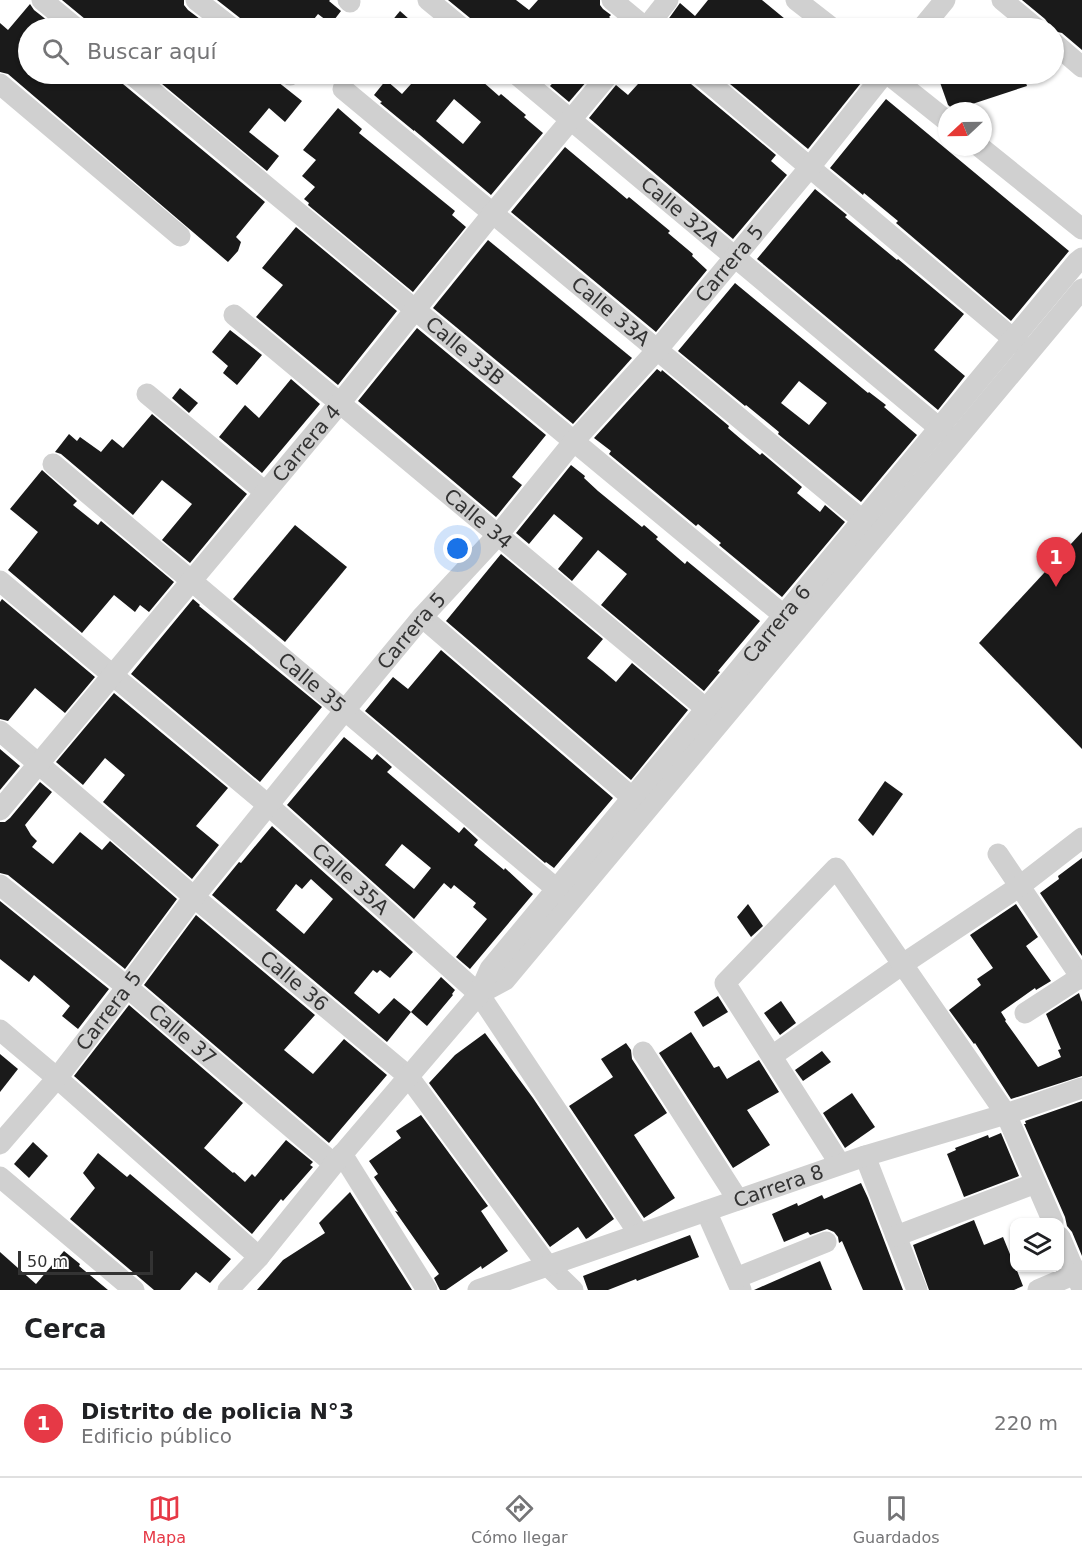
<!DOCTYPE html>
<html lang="es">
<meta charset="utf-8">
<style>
body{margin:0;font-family:"DejaVu Sans",sans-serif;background:#f6f6f6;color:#202124}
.controls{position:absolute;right:18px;bottom:18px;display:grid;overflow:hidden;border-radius:12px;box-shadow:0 2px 4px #0004}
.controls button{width:54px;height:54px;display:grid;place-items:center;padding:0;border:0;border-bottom:2px solid #e0e0e0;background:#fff;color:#202124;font:30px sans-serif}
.compass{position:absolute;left:938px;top:102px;width:54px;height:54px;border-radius:50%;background:#fff;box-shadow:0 2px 4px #0004;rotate:248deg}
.scale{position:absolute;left:18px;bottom:15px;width:135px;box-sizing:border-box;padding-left:6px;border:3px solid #333;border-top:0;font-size:16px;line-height:21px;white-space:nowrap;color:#333;-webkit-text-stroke:4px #fff;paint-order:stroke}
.you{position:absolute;left:458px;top:549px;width:21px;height:21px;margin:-15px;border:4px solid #fff;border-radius:50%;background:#1a73e8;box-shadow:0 0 0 9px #1a73e833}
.badge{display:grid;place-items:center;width:39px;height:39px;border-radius:50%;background:#e63946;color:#fff;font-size:20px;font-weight:700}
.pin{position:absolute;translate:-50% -50px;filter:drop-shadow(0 2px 3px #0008)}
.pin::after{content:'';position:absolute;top:32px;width:21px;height:18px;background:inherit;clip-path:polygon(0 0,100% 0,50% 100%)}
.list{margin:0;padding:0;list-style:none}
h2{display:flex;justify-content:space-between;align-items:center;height:78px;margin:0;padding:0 24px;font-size:26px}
h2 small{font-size:20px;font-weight:400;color:#757577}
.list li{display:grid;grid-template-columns:39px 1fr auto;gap:18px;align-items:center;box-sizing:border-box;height:108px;padding:0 24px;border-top:2px solid #e0e0e0}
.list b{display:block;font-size:22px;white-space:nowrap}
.list p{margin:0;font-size:20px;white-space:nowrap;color:#757577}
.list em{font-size:20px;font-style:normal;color:#757577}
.icon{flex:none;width:33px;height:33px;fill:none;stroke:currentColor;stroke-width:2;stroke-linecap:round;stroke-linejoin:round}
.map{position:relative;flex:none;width:1082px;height:1290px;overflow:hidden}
.search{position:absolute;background:#fff;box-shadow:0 2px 4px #0004;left:18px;right:18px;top:18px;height:66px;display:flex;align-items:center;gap:15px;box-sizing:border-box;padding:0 21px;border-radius:33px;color:#757577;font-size:22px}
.sheet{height:186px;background:#fff}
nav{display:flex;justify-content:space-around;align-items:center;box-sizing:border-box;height:84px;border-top:2px solid #e0e0e0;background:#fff;font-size:16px;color:#757577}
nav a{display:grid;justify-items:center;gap:3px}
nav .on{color:#e63946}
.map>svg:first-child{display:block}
.building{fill:#1a1a1a;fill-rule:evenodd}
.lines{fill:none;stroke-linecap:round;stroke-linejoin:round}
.minor{stroke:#d0d0d0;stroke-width:21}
.labels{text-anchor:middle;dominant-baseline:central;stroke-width:6;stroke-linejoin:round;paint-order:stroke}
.street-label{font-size:20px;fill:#333;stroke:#fff}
</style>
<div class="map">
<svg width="1082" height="1290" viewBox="0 0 1082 1290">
<rect width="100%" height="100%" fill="#fff"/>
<g class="building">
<polygon points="62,0 184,0 184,5 188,10 212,28 88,28 88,23 85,19"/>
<polygon points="217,0 330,0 329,1 341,11 331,24 318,14 307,28 302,23 299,26 292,20 286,28 245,28 244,23 240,18"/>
<polygon points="448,0 516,0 529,10 538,0 600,0 600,5 603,9 611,15 609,17 623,28 479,28 470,18"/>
<polygon points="708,0 762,0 796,28 662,28 680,3 695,16"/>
<polygon points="1022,0 1082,0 1082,50 1062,33 1053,31 1053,28 1048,28 1048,23 1045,19"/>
<polygon points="30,4 34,10 57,28 28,28 28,74 119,74 119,79 123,84 265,202 236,237 241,242 238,251 228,262 8,74 0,72 0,23 8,30"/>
<polygon points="400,11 419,28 386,28"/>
<polygon points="150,74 268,74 302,101 285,122 269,108 249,132 279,156 267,171"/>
<path d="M420,74H474L499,96L501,94L526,115L524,117L543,133L491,195L414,130V131L380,103L382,102L374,95L386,80L402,94ZM454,99L481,122L463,144L436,121Z"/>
<polygon points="561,74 593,74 569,102 550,86"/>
<polygon points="647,74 687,74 687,79 691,84 776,155 771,161 787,175 733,239 589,118 616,85 628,95"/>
<polygon points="718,74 850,74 861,83 808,149"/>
<polygon points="937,74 1023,74 1027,86 954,110 948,105"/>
<polygon points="886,99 1069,251 1011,321 896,223 898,221 864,193 863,195 830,168"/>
<polygon points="338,108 362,129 359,133 455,211 452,215 466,227 413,292 308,205 309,203 304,199 315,187 302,176 316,160 303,150"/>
<polygon points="565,147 627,199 629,197 670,231 668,233 693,254 692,256 707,270 656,332 511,212"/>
<polygon points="815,189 847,215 845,217 897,260 898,259 964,314 934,350 965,376 938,410 757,259"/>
<polygon points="296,227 397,311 338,385 256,317 283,285 262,268"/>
<polygon points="488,240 632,358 573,424 433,308"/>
<path d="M735,283L868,393L869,392L886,405L884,407L917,435L861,502L778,434L779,432L746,405L745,406L678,351ZM799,381L827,403L809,425L781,403Z"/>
<polygon points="417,328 546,435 512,477 522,485 496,517 358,401"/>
<polygon points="230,330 262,355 237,385 223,373 228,366 212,352"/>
<polygon points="657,369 661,372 662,370 729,426 728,428 742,440 760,455 762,453 802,487 797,493 820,512 825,505 845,522 782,597 719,545 721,543 698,524 696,526 609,454 611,451 594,438"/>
<polygon points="291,379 320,404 262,473 219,437 245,405 259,418"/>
<polygon points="180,388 198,403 189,413 172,398"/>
<polygon points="152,414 247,494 190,563 162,540 192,504 162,480 133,515 61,454 55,452 69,434 77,441 80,437 101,452 112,439 123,448"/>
<polygon points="571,465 585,476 584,478 598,491 642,527 644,525 658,537 656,539 685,564 687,561 760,621 718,671 720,672 704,691 601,605 627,574 598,550 572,581 558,569 583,538 554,514 529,544 516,533"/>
<polygon points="42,470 77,501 73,505 98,525 101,521 174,582 149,612 140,605 135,612 114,595 82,633 8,570 38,532 10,509"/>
<polygon points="295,525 347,567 285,642 233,599"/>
<polygon points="1082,532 1082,749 979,643"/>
<polygon points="501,554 603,639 587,658 602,670 616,682 632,663 688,710 631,780 446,621"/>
<polygon points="2,599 95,677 65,713 35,688 8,721 0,719 0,602"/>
<polygon points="193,599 200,605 199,606 322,707 260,782 131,674"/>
<polygon points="441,650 613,798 554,868 546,862 545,863 365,711 393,677 408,689"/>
<polygon points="114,693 228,788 196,826 219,845 192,879 103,802 125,775 105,758 83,785 56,762"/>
<path d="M344,737L372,760L377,754L392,767L387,772L459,833L464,827L478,840L474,845L504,870L505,868L533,894L470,969L456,957L487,919L473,907L476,903L454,885L451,889L444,883L414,919L287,805ZM402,844L431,868L414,889L385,865Z"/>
<polygon points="0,749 20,766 0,790"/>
<polygon points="885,781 903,794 873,836 858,820"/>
<polygon points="40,782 52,792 25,825 31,835 37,841 32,847 53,864 80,832 102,850 110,841 177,899 125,969 8,875 0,873 0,822 5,822 10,818"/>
<path d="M272,826L413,952L390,978L380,970L377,973L373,970L354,993L379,1014L394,998L411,1012L387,1042L212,895L239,862L241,863ZM311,879L333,899L304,934L276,910L296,884L302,889Z"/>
<polygon points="1082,858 1082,956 1040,893 1059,879 1058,876"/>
<polygon points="0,901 109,989 78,1029 62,1016 70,1006 34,975 29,982 0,959"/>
<polygon points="748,904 763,926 751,937 737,917"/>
<polygon points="1016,904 1038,937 1026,946 1051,981 1036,990 1035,988 1001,1012 1006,1020 1005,1021 1038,1067 1061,1057 1058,1050 1061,1049 1046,1014 1079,993 1082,1002 1082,1076 1011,1099 975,1043 974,1044 949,1010 981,985 977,979 993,968 970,935"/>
<polygon points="196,915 315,1015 284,1050 313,1074 344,1039 387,1075 329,1143 144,985"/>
<polygon points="441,977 455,990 452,994 453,995 427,1026 411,1012"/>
<polygon points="718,996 728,1012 703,1027 694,1012"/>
<polygon points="781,1001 796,1023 780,1035 764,1013"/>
<polygon points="129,1005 243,1103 204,1148 233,1173 234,1172 245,1182 252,1174 255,1177 286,1140 313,1162 310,1165 313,1167 283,1201 281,1199 252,1234 74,1076"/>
<polygon points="691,1032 714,1068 719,1066 727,1079 759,1060 779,1092 747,1110 770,1145 733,1168 659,1053"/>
<polygon points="485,1033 533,1098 614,1219 588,1238 586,1239 578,1227 550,1247 429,1083 455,1055"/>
<polygon points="626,1043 631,1050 632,1059 667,1113 634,1135 675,1198 644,1218 569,1106 613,1077 601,1059"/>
<polygon points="822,1051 831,1062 803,1081 795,1070"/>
<polygon points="0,1054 18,1069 0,1092"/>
<polygon points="852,1093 875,1127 845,1148 823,1113"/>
<polygon points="1082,1101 1082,1256 1072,1232 1067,1226 1065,1217 1024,1124 1026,1124 1025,1121"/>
<polygon points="421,1115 488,1206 481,1211 508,1251 482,1269 481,1266 446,1290 440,1290 434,1278 439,1274 395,1211 398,1212 374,1177 378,1174 369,1161 401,1138 396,1131"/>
<polygon points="1001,1133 1019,1176 964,1197 947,1154 956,1150 955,1148 988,1135 989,1138"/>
<polygon points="33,1142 48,1156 29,1178 14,1164"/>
<polygon points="98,1153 127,1177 130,1174 231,1259 210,1283 196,1272 180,1290 154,1290 70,1219 95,1188 83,1173"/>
<polygon points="861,1183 868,1198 903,1290 863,1290 842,1241 839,1243 838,1237 834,1232 827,1229 810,1235 808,1232 784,1242 772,1214 797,1203 798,1206 822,1195 824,1199"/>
<polygon points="350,1192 412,1290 257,1290 283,1260 325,1233 319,1223"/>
<polygon points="974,1220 984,1245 1003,1237 1014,1264 1014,1268 1016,1268 1023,1286 1014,1290 929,1290 913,1245"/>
<polygon points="690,1235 699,1257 637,1281 636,1279 608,1290 588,1290 583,1276"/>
<polygon points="64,1251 80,1264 79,1266 108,1290 0,1290 0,1252 36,1284"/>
<polygon points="820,1261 832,1290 754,1290"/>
</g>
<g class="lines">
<g class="minor">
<polyline points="42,0 76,28"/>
<polyline points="196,0 232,28"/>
<polyline points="348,0 350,2"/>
<polyline points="428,0 462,28"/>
<polyline points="612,0 646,28"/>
<polyline points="796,0 832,28"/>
<polyline points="1002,0 1036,28"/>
<polyline points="646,28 668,0"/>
<polyline points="922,28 945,0"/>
<polyline points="1054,43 1082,67"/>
<path id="s1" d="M131,74L794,624"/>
<polyline points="289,74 290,75"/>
<path id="s2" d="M516,74L950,437"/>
<polyline points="699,74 1024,348"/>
<polyline points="888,74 947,121"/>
<polyline points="0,84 180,236"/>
<path id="s3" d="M343,89L873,529"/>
<polyline points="980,147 1082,229"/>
<path id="s4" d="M234,315L716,717"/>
<polyline points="147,394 265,492"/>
<path id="s5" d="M53,464L566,897"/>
<path id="s6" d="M0,581L268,805L479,994L639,1234"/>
<polyline points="422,617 642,806"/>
<path id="s7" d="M0,731L194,897L408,1076L548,1266L573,1290"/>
<path id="s8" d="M0,810L340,403L493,213L609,74"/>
<polyline points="998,854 1082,979"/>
<path id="s9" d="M0,885L127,987L334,1164"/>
<polyline points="479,994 505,980 1082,289"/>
<polyline points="1025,1013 1082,976"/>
<polyline points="0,1030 57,1078 259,1257"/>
<polyline points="643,1052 738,1200"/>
<polyline points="772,1056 903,964 1020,886 1082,838"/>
<path id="s10" d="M0,1144L57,1078L127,987L194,897L345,710L422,617L498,535L574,441L657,350L810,167L884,74"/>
<polyline points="342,1154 427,1290"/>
<polyline points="865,1156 917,1290"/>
<polyline points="840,1164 725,983 836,868 1006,1114 1053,1222"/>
<polyline points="0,1177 134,1290"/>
<polyline points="706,1211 741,1290"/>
<polyline points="896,1236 1036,1183"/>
<polyline points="1060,1237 1082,1289"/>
<polyline points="736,1278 826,1242"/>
<path id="s11" d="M228,1290L259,1257L334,1164L479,994L490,969L1013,339L1077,262L1082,258"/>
<path id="s12" d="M478,1290L865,1156L1006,1114L1082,1088"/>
<polyline points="1038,1290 1082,1271"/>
</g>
</g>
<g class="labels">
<g class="street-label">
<text stroke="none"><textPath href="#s2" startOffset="214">Calle 32A</textPath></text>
<text stroke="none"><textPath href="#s10" startOffset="1144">Carrera 5</textPath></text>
<text stroke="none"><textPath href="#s3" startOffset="348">Calle 33A</textPath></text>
<text stroke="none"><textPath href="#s1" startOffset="434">Calle 33B</textPath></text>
<text stroke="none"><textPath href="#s8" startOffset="478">Carrera 4</textPath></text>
<text stroke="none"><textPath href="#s4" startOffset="318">Calle 34</textPath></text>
<text stroke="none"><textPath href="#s11" startOffset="864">Carrera 6</textPath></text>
<text stroke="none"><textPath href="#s10" startOffset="658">Carrera 5</textPath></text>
<text stroke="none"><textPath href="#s5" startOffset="339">Calle 35</textPath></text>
<text stroke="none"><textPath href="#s6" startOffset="460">Calle 35A</textPath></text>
<text stroke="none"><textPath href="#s7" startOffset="386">Calle 36</textPath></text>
<text stroke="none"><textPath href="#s10" startOffset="172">Carrera 5</textPath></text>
<text stroke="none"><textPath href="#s9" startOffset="236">Calle 37</textPath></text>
<text stroke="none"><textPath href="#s12" startOffset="318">Carrera 8</textPath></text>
</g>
</g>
</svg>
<div class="controls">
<button><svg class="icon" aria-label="layers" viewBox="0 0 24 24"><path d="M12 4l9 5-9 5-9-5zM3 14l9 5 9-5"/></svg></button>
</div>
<svg class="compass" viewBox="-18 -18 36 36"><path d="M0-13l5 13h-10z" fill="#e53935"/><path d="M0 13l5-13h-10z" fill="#757577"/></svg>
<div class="scale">50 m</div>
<div class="you"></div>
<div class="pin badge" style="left:1056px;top:587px">1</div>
<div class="search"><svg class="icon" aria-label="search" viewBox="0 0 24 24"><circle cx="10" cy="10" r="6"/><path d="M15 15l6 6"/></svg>Buscar aquí</div>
</div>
<section class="sheet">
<h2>Cerca<small></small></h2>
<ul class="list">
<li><span class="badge">1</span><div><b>Distrito de policia N°3</b><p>Edificio público</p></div><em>220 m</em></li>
</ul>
</section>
<nav>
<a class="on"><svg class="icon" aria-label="map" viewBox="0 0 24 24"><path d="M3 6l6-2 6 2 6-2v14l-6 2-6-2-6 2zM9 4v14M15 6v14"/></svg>Mapa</a>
<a><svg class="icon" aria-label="directions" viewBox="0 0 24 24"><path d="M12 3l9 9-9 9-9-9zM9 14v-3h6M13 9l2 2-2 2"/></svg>Cómo llegar</a>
<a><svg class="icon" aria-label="saved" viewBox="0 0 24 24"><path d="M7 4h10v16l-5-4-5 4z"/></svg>Guardados</a>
</nav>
